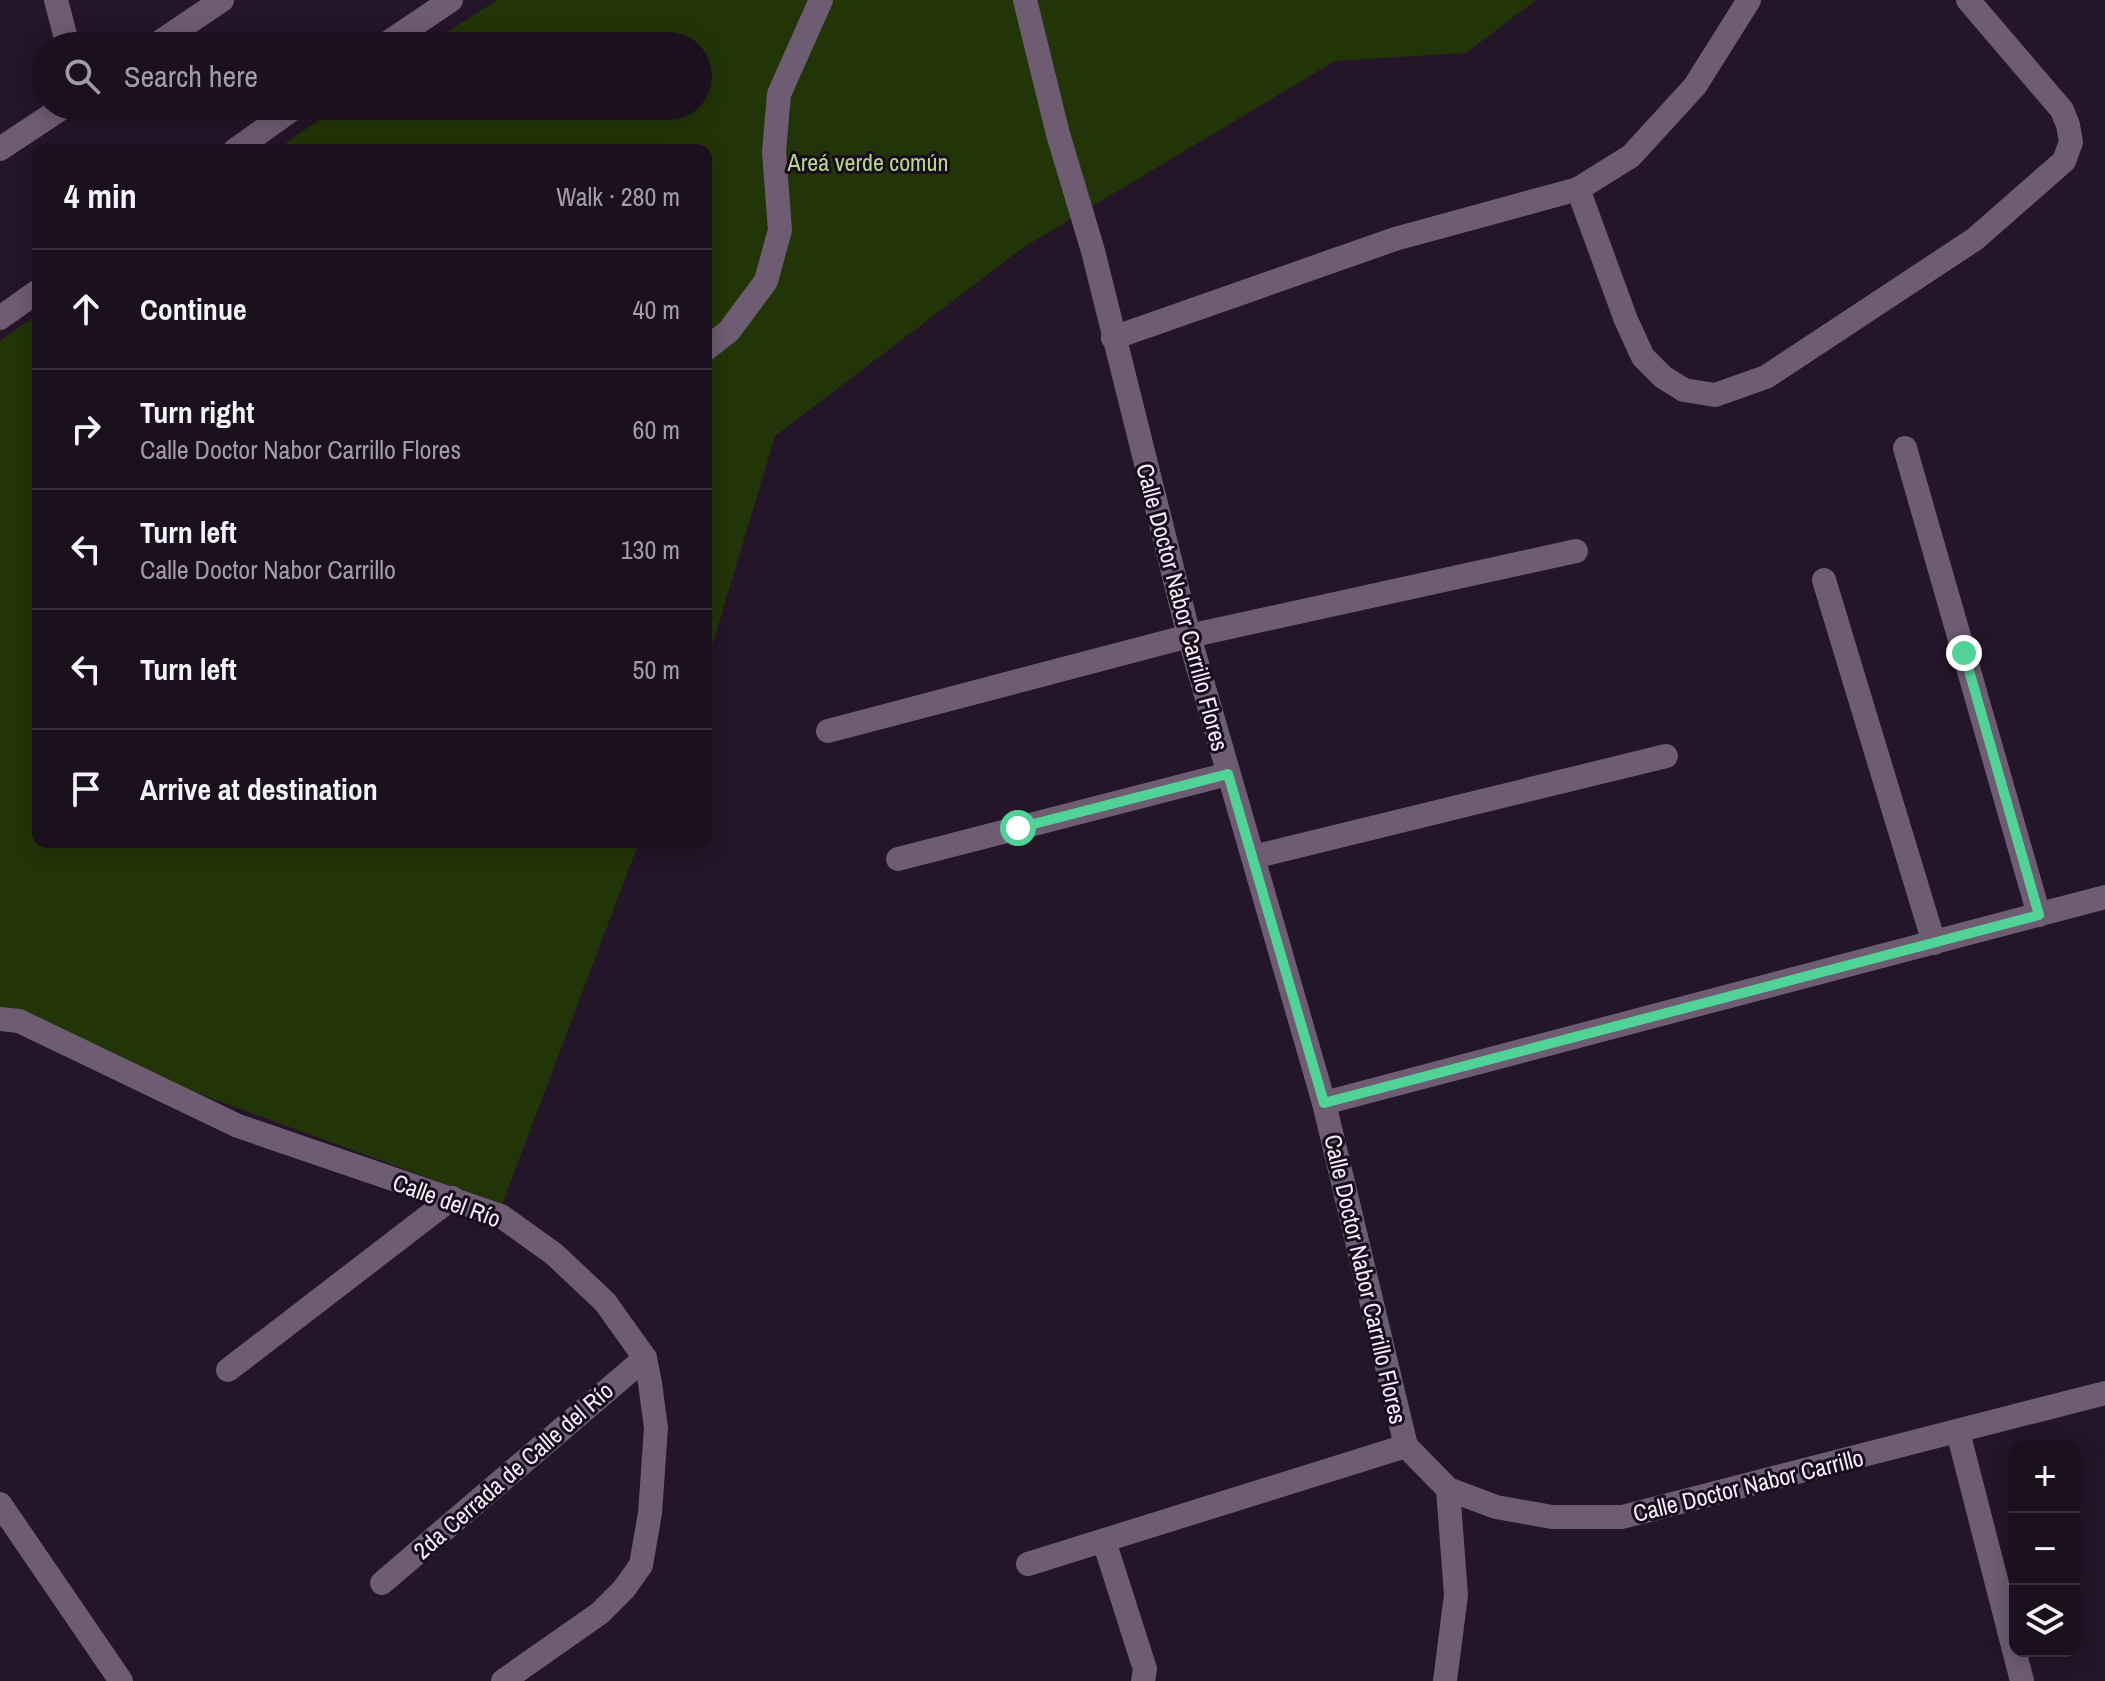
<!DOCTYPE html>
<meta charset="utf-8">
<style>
body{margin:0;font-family:"Archivo Narrow",sans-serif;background:#241927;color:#f1f3f6}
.controls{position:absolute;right:24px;bottom:24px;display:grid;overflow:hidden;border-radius:16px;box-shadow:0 4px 20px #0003}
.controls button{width:72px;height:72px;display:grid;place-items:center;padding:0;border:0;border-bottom:2px solid #39303c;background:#1b101e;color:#f1f3f6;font:40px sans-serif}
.stop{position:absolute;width:24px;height:24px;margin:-18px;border:6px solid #51d398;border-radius:50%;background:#fff}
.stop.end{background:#51d398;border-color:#fff;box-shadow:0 2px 8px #0008}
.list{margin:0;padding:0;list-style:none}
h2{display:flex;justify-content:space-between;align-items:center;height:104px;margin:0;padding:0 32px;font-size:34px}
h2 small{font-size:26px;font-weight:400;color:#a09da4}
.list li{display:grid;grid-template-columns:52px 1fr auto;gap:24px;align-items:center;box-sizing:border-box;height:120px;padding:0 32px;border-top:2px solid #39303c}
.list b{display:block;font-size:30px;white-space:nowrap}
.list p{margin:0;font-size:26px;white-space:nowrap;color:#a09da4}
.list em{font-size:26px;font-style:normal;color:#a09da4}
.icon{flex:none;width:44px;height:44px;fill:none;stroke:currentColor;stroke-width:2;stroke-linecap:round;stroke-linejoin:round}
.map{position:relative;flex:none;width:2105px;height:1681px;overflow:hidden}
.search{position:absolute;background:#1b101e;box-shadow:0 4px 20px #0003;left:32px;top:32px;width:680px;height:88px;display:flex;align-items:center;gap:20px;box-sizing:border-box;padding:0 28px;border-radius:44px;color:#a09da4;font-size:30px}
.panel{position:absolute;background:#1b101e;box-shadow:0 4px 20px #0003;left:32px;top:144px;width:680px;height:704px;border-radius:16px}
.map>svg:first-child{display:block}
.green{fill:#223508}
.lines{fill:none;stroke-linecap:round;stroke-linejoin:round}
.street{stroke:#6e5c72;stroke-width:24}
.secondary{stroke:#6e5c72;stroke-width:24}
.route{stroke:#51d398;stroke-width:10}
.labels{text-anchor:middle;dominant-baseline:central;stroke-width:6;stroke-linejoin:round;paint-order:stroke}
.park-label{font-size:24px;fill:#b1d988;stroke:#1a0c1e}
.street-label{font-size:24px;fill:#f7edfa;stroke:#1a0c1e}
</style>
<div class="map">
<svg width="2105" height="1681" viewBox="0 0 2105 1681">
<rect width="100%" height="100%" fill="#241528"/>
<g class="green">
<polygon points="497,0 1536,0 1466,53 1335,61 1024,247 775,436 706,666 706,150 276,150 339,106 698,106 698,46 426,46"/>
<polygon points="38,314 38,842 639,842 502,1205 0,1021 0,341"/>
</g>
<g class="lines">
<g class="street">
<polyline points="56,0 68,46"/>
<polyline points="1025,0 1058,134 1093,251 1189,636 1324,1103 1406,1446 1448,1489 1496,1507 1552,1517 1622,1517 2105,1393"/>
<polyline points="154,46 222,0"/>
<polyline points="0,149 65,106"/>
<polyline points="1578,189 1626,320 1643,357 1663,377 1684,390 1715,395 1766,377 1975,239 2064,161 2071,142 2068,125 2062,110 1968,0"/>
<polyline points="1113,338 1395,239 1578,189 1631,156 1695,86 1749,0"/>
<polyline points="706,349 729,331 766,281 780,230 774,152 779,94 821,0"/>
<polyline points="1905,448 2039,915"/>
<polyline points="1824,580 1934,943"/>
<polyline points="828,731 1189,636 1576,551"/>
<polyline points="1253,857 1666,756"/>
<polyline points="898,859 1228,774"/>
<polyline points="0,1019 19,1021 238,1126 501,1216 554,1254 605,1302 645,1358 650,1383 656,1428 650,1513 641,1565 624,1589 600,1613 503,1681"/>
<polyline points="1324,1103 2105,897"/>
<polyline points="228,1370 452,1198"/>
<polyline points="1958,1432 2022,1681"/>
<polyline points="0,1504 121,1681"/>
<polyline points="1104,1541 1145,1669 1143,1681"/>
<polyline points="1028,1564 1406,1446"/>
<polyline points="382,1583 645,1358"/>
<polyline points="1445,1681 1456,1595 1448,1489"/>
</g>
<g class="secondary">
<polyline points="383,46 451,0"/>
<polyline points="235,150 297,106"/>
<polyline points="0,318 38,291"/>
</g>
</g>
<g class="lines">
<polyline class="route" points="1018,828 1228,774 1324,1103 2039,915 1964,653"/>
</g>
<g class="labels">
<g class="park-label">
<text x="868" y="162">Areá verde común</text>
</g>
<g class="street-label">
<text transform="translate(1183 607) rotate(75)">Calle Doctor Nabor Carrillo Flores</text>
<text transform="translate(447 1200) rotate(20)">Calle del Río</text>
<text transform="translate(1366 1279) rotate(77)">Calle Doctor Nabor Carrillo Flores</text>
<text transform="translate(513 1470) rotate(-41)">2da Cerrada de Calle del Río</text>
<text transform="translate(1748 1485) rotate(-14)">Calle Doctor Nabor Carrillo</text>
</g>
</g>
</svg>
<div class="controls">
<button>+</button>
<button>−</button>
<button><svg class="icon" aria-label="layers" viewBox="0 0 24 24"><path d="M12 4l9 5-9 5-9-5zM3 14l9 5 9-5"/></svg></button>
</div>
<div class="stop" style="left:1018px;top:828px"></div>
<div class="stop end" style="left:1964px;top:653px"></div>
<div class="search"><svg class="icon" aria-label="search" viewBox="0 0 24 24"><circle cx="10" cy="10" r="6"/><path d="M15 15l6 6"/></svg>Search here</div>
<section class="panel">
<h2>4 min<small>Walk · 280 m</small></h2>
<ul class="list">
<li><svg class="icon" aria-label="ahead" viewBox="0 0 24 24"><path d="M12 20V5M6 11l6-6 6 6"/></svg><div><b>Continue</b></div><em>40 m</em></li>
<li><svg class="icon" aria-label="right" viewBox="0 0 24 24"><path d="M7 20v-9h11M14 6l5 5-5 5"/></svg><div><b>Turn right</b><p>Calle Doctor Nabor Carrillo Flores</p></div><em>60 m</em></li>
<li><svg class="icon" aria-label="left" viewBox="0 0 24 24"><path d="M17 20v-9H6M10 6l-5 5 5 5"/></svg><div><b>Turn left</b><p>Calle Doctor Nabor Carrillo</p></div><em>130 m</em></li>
<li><svg class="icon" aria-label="left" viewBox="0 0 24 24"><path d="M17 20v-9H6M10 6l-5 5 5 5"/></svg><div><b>Turn left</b></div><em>50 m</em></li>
<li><svg class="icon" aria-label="arrive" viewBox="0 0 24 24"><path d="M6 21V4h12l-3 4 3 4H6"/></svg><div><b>Arrive at destination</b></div></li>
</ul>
</section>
</div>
